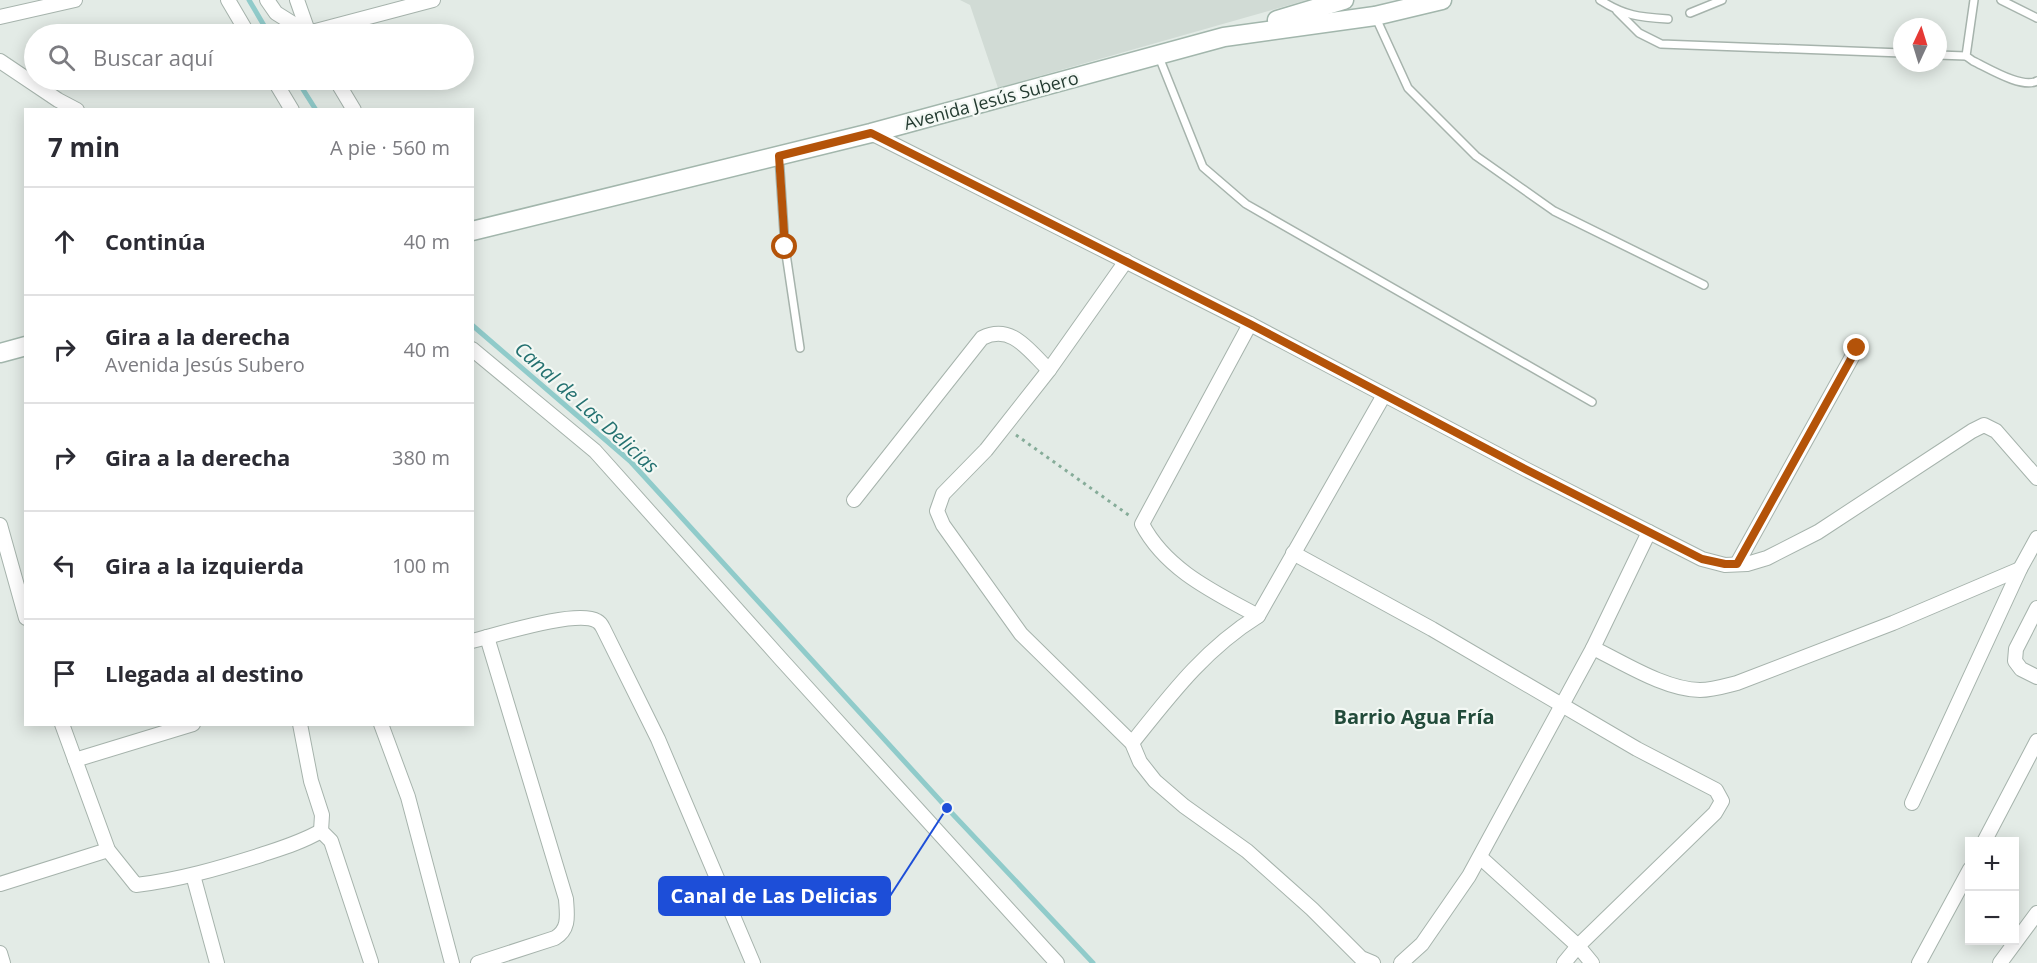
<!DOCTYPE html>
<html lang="es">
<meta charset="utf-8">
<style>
body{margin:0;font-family:"Open Sans",sans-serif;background:#f2f2f3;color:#2b2b33}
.controls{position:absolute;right:18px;bottom:18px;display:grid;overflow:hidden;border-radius:0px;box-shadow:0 3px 15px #0003}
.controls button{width:54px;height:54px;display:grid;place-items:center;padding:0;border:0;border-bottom:2px solid #e1e1e2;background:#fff;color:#2b2b33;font:30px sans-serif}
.compass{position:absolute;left:1893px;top:18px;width:54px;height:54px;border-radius:50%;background:#fff;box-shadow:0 3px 15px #0003;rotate:4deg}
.stop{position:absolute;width:18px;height:18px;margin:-14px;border:4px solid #b45309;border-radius:50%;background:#fff}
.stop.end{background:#b45309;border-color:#fff;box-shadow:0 2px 6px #0008}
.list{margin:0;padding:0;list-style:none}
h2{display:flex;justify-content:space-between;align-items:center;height:78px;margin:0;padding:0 24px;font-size:26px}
h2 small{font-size:20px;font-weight:400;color:#7c7c81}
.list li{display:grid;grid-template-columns:39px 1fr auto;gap:18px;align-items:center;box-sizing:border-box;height:108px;padding:0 24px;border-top:2px solid #e1e1e2}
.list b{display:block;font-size:22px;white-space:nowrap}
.list p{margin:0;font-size:20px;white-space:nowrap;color:#7c7c81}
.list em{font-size:20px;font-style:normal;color:#7c7c81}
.icon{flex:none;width:33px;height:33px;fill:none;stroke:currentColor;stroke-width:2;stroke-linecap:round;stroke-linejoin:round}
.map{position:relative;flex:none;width:2037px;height:963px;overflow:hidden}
.search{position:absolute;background:#fff;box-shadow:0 3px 15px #0003;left:24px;top:24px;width:450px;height:66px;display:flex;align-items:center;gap:15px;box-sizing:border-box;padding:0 21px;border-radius:33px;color:#7c7c81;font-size:22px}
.panel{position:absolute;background:#fff;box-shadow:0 3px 15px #0003;left:24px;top:108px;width:450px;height:618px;border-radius:0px}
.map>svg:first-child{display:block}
.built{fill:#d1dbd5}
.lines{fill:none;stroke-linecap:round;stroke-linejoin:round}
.stream{stroke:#90cbca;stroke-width:5}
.lane-casing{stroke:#a6b3ac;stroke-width:10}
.street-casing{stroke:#a6b3ac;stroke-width:16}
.secondary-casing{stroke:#a2b6ac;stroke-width:21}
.path{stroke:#86ac99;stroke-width:3;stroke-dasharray:3 4.5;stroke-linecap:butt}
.lane{stroke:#fff;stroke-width:7}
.street{stroke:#fff;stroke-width:14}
.secondary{stroke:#fff;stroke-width:18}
.route{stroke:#b45309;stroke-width:8}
.labels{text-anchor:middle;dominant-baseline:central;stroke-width:4.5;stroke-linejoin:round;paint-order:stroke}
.street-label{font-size:18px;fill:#243b31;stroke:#f3f8f4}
.water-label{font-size:20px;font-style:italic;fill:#247170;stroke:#f3f8f4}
.neighbourhood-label{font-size:20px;font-weight:bold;fill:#224b3a;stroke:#f3f8f4}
.leader{fill:none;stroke:#1d4ed8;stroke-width:2}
.callout-dot{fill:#1d4ed8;stroke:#f3f8f4;stroke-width:2}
.callout{fill:#1d4ed8;stroke:#1d4ed8;stroke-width:2}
.callout-label{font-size:20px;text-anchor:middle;font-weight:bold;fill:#fff}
</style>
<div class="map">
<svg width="2037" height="963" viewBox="0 0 2037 963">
<rect width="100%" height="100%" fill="#e3ebe6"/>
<polygon class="built" points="960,0 1307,0 998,88 970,5"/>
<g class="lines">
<g class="stream">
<polyline points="249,0 269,34"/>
<polyline points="297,80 316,110"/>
<polyline points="472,325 630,461 947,808 1093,963"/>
</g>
<defs>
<g id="lane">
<path d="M1600,0C1625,16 1639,17 1668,19"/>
<path d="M1974,0L1966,56L1973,61C1988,68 2022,89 2037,81"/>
<polyline points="2001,0 2037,18"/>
<polyline points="1617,11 1639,33 1661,44 1902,53"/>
<polyline points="1690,13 1722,0"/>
<polyline points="1376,18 1408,88 1476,156 1554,211 1704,285"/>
<polyline points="1938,55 1966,56"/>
<polyline points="1159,57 1203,167 1246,204 1592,402"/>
<polyline points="779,156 785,247 800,348"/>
</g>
<g id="street">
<polyline points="228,0 248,34"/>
<polyline points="267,0 276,13 308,33 433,0"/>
<polyline points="297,0 309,34"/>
<polyline points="0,17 75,0"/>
<polyline points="0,61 58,100 77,110"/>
<polyline points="274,80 292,110"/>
<polyline points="336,80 354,110"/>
<polyline points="871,133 1250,324 1527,470 1702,559 1725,565 1747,564 1767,558 1818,532 1972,431 1984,425 1996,431 2037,478"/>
<polyline points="1126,261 1049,370 986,450 943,494 937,511 943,525 1021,634 1132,743 1140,762 1155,781 1184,806 1247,851 1312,909 1361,958 1373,963"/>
<path d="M1250,324L1142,524C1166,570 1214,592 1258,616"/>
<polyline points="472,349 595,451 780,658 1057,963"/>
<path d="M854,500L982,338C1012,323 1029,351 1049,370"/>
<polyline points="0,525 26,618"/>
<polyline points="1293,553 1432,629 1637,749 1716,790 1722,801 1715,813 1578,946 1564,963"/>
<polyline points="1737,564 1857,348"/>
<polyline points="2037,608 2016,649 2015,661 2021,669 2037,677"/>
<path d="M472,641C497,635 577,609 597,621C599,622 602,626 603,628L658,739L753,963"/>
<path d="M1593,648C1624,663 1666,690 1700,690C1713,690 1725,686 1737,683L1893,623L2020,569"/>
<path d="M62,724L108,850L136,885C179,880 220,868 261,855C282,848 302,842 321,831"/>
<polyline points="300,724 311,781 322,815 321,831 331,841 371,962"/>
<polyline points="381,724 408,797 452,963"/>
<path d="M1132,743C1171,694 1205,649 1258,616L1384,395"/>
<polyline points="75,760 193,724"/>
<polyline points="1912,803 2020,569 2037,538"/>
<polyline points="1984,842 2037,741"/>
<polyline points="1480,857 1578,946 1592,963"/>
<polyline points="193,875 217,963"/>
<polyline points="0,884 108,850"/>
<polyline points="0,953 3,963"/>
<path d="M478,963L555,938C570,929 567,915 566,899L487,637"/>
<polyline points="1401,963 1422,944 1469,876 1593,648 1649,532"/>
<polyline points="1919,963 1970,869"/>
<polyline points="2000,963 2037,913"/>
</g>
<g id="secondary">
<polyline points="1277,20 1344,0"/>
<polyline points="472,231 871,133 1224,37 1375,16 1442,0"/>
<polyline points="0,353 26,346"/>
</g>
</defs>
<use href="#lane" class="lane-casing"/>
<use href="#street" class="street-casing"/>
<use href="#secondary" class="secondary-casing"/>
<polyline class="path" points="1016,435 1130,516"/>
<use href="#lane" class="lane"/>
<use href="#street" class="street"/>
<use href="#secondary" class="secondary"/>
</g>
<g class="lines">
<polyline class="route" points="785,247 779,156 871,133 1250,324 1527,470 1702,559 1725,564 1737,564 1857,348"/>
</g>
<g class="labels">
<g class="street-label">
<text transform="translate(991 100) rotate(-15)">Avenida Jesús Subero</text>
</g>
<g class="water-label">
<text transform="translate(587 407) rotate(42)">Canal de Las Delicias</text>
</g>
<g class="neighbourhood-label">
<text x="1414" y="716">Barrio Agua Fría</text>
</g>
</g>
<path class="leader" d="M947 808L890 896"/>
<circle class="callout-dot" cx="947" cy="808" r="6"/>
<rect class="callout" x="659" y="877" width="231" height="38" rx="6"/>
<g class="callout-label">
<text x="774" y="903">Canal de Las Delicias</text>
</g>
</svg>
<div class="controls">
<button>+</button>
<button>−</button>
</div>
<svg class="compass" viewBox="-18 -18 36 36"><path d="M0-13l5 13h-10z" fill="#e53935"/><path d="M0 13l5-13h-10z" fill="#7c7c81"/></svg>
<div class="stop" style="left:785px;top:247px"></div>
<div class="stop end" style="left:1857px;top:348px"></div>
<div class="search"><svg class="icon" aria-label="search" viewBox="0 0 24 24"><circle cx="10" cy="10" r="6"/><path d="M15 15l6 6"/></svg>Buscar aquí</div>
<section class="panel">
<h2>7 min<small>A pie · 560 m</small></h2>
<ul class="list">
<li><svg class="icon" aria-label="ahead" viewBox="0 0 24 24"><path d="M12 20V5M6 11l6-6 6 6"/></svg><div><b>Continúa</b></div><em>40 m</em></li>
<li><svg class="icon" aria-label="right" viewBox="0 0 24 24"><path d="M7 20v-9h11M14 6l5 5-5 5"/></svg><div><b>Gira a la derecha</b><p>Avenida Jesús Subero</p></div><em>40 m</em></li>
<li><svg class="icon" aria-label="right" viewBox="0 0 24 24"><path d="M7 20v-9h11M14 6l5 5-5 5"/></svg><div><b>Gira a la derecha</b></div><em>380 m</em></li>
<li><svg class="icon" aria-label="left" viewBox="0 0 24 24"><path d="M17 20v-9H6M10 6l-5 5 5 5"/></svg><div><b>Gira a la izquierda</b></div><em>100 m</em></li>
<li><svg class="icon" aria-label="arrive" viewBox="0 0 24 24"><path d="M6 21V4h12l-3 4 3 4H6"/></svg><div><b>Llegada al destino</b></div></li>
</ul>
</section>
</div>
